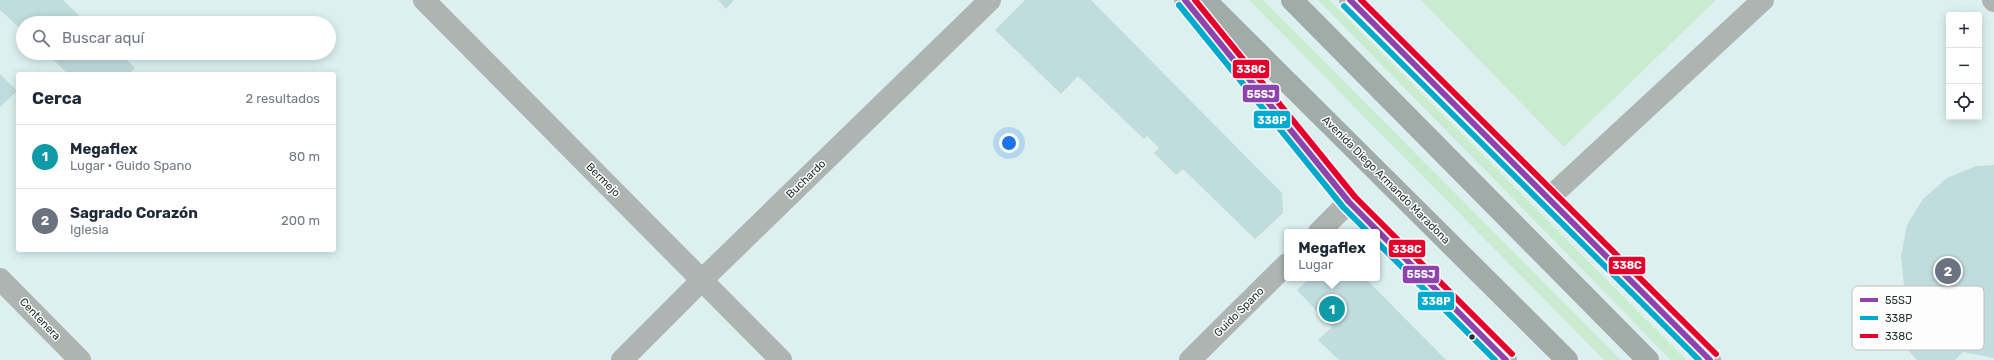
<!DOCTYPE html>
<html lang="es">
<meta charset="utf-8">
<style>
body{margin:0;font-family:Rubik,sans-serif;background:#f2f2f3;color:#1f2937}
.controls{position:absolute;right:12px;top:12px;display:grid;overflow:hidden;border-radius:4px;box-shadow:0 2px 10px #0003}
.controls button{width:36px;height:36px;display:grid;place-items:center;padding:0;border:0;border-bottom:1px solid #e0e1e3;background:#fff;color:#1f2937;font:20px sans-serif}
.you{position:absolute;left:1009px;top:143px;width:14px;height:14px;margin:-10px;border:3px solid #fff;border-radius:50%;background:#1a73e8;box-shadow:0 0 0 6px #1a73e833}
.badge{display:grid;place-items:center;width:26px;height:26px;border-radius:50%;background:#647674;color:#fff;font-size:13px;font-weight:700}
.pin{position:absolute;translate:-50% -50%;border:2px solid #fff;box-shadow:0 1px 4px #0006}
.popup{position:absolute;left:1284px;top:229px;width:96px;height:52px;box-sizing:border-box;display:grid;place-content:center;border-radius:4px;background:#fff;filter:drop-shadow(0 1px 3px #0005);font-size:13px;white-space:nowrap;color:#747a83}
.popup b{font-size:15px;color:#1f2937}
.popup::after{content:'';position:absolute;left:50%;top:100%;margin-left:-8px;border:8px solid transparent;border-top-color:#fff}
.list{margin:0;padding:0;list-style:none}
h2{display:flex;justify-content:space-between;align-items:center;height:52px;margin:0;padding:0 16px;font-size:17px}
h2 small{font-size:13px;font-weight:400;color:#747a83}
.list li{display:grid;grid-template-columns:26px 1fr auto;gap:12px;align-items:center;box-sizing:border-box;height:64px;padding:0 16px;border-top:1px solid #e0e1e3}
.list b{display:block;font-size:15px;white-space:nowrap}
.list p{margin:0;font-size:13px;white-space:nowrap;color:#747a83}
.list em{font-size:13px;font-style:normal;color:#747a83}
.icon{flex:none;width:22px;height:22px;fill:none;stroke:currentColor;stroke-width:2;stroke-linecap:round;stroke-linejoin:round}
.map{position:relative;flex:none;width:1994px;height:360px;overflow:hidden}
.search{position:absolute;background:#fff;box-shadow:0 2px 10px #0003;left:16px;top:16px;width:320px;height:44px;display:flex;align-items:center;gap:10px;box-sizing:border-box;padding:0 14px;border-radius:22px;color:#747a83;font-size:15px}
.panel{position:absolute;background:#fff;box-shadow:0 2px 10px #0003;left:16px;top:72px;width:320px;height:180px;border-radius:4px}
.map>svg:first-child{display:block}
.green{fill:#cbebd0}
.building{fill:#c0dcdd}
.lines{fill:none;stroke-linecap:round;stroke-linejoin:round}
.minor{stroke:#adb4b2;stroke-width:22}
.major{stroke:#a1aca9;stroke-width:22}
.bus-1-casing{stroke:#fdfdfd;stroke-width:9}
.bus-2-casing{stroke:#fdfdfd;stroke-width:9}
.bus-3-casing{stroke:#fdfdfd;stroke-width:9}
.bus-1{stroke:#8e44ad;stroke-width:6}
.bus-2{stroke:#00a9ce;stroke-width:6}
.bus-3{stroke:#e4002b;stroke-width:6}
.bus-dot{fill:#243331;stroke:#fdfdfd;stroke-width:1.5}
.labels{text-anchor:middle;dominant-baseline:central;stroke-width:3;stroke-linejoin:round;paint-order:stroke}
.street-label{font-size:11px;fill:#243331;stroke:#fdfdfd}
.key{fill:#fdfdfd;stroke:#bcc0c0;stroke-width:1}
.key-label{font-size:11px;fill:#243331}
.line-badge{stroke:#fdfdfd;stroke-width:1.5}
.badge-label{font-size:11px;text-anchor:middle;font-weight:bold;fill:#fff}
</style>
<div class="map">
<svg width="1994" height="360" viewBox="0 0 1994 360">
<rect width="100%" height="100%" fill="#dcf1ef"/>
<g class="green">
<polygon points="1249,0 1263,0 1621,360 1604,360"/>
<polygon points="1318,0 1329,0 1686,360 1671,360"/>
<polygon points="1421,0 1716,0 1564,147"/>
</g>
<g class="building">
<polygon points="0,0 63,0 87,23 23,23 23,31 0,10"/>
<polygon points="718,0 734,0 726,9"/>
<polygon points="1025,0 1091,0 1282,193 1283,213 1255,239 1183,169 1176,175 1154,153 1159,148 1147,136 1144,139 1078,76 1061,94 995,30"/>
<polygon points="46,53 119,53 135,68 129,74 68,74"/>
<polygon points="0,74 17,91 0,107"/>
<polygon points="1994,165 1994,358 1963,352 1955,360 1917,360 1896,337 1917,315 1904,286 1901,256 1907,225 1923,199 1947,178 1976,166"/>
<polygon points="1310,278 1365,278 1446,360 1339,360 1318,340 1332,327 1297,290"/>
</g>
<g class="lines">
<g class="minor">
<polyline points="424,0 781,360"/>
<polyline points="1185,0 1349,202 1506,360"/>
<polyline points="1350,0 1710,360"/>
<polyline points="1993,0 1994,1"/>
<polyline points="1549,198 1763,0"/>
<polyline points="1319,232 1349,202"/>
<polyline points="0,279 80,360"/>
<polyline points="622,360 702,280 990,0"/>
<polyline points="1190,360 1287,264"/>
</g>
<g class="major">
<polyline points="1205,0 1567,360"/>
<polyline points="1292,0 1648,360"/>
</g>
<defs>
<g id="bus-1">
<polyline points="1185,0 1349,202 1506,360"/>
<polyline points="1350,0 1710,360"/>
</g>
<g id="bus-2">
<polyline points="1179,5 1343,207 1368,232"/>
<polyline points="1344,6 1699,360"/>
<polyline points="1377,242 1495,360"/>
</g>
<g id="bus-3">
<polyline points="1195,0 1355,197 1512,354"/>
<polyline points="1361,0 1716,354"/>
</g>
</defs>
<use href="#bus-1" class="bus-1-casing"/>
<use href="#bus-2" class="bus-2-casing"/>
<use href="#bus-3" class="bus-3-casing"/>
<use href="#bus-1" class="bus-1"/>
<use href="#bus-2" class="bus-2"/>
<use href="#bus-3" class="bus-3"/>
</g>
<circle class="bus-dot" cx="1472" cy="337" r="3.5"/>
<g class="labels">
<g class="street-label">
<text transform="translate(806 179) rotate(-44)">Buchardo</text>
<text transform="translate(603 180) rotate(45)">Bermejo</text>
<text transform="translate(1386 180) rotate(45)">Avenida Diego Armando Maradona</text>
<text transform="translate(1239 312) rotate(-45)">Guido Spano</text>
<text transform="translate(40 319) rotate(46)">Centenera</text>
</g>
</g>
<rect x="1852" y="286" width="132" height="64" rx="6" class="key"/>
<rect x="1860" y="298" width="18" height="4" fill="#8e44ad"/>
<rect x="1860" y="316" width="18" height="4" fill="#00a9ce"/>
<rect x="1860" y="334" width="18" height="4" fill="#e4002b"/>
<g class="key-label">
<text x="1885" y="304">55SJ</text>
<text x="1885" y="322">338P</text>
<text x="1885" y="340">338C</text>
</g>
<g class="line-badge">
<rect x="1232" y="59" width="38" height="20" rx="4" fill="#e4002b"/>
<rect x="1242" y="84" width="38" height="19" rx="4" fill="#8e44ad"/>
<rect x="1253" y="110" width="38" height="19" rx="4" fill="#00a9ce"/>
<rect x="1388" y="239" width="38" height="19" rx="4" fill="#e4002b"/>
<rect x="1608" y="256" width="38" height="19" rx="4" fill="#e4002b"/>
<rect x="1402" y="265" width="38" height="19" rx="4" fill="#8e44ad"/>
<rect x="1417" y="291" width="38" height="20" rx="4" fill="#00a9ce"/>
</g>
<g class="badge-label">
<text x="1251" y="73">338C</text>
<text x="1261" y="98">55SJ</text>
<text x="1272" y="124">338P</text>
<text x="1407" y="253">338C</text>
<text x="1627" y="269">338C</text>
<text x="1421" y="278">55SJ</text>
<text x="1436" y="305">338P</text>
</g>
</svg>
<div class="controls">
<button>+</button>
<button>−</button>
<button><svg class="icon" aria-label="locate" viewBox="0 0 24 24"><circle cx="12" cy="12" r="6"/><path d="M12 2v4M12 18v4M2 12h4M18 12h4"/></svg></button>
</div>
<div class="you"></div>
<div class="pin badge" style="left:1332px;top:309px;background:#0f9aa8">1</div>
<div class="popup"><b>Megaflex</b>Lugar</div>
<div class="pin badge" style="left:1948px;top:271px;background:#6b7280">2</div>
<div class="search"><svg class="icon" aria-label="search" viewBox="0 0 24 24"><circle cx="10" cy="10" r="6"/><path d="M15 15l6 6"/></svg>Buscar aquí</div>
<section class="panel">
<h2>Cerca<small>2 resultados</small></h2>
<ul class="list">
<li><span class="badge" style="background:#0f9aa8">1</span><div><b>Megaflex</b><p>Lugar · Guido Spano</p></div><em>80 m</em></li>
<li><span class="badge" style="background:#6b7280">2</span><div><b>Sagrado Corazón</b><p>Iglesia</p></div><em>200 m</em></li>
</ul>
</section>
</div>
